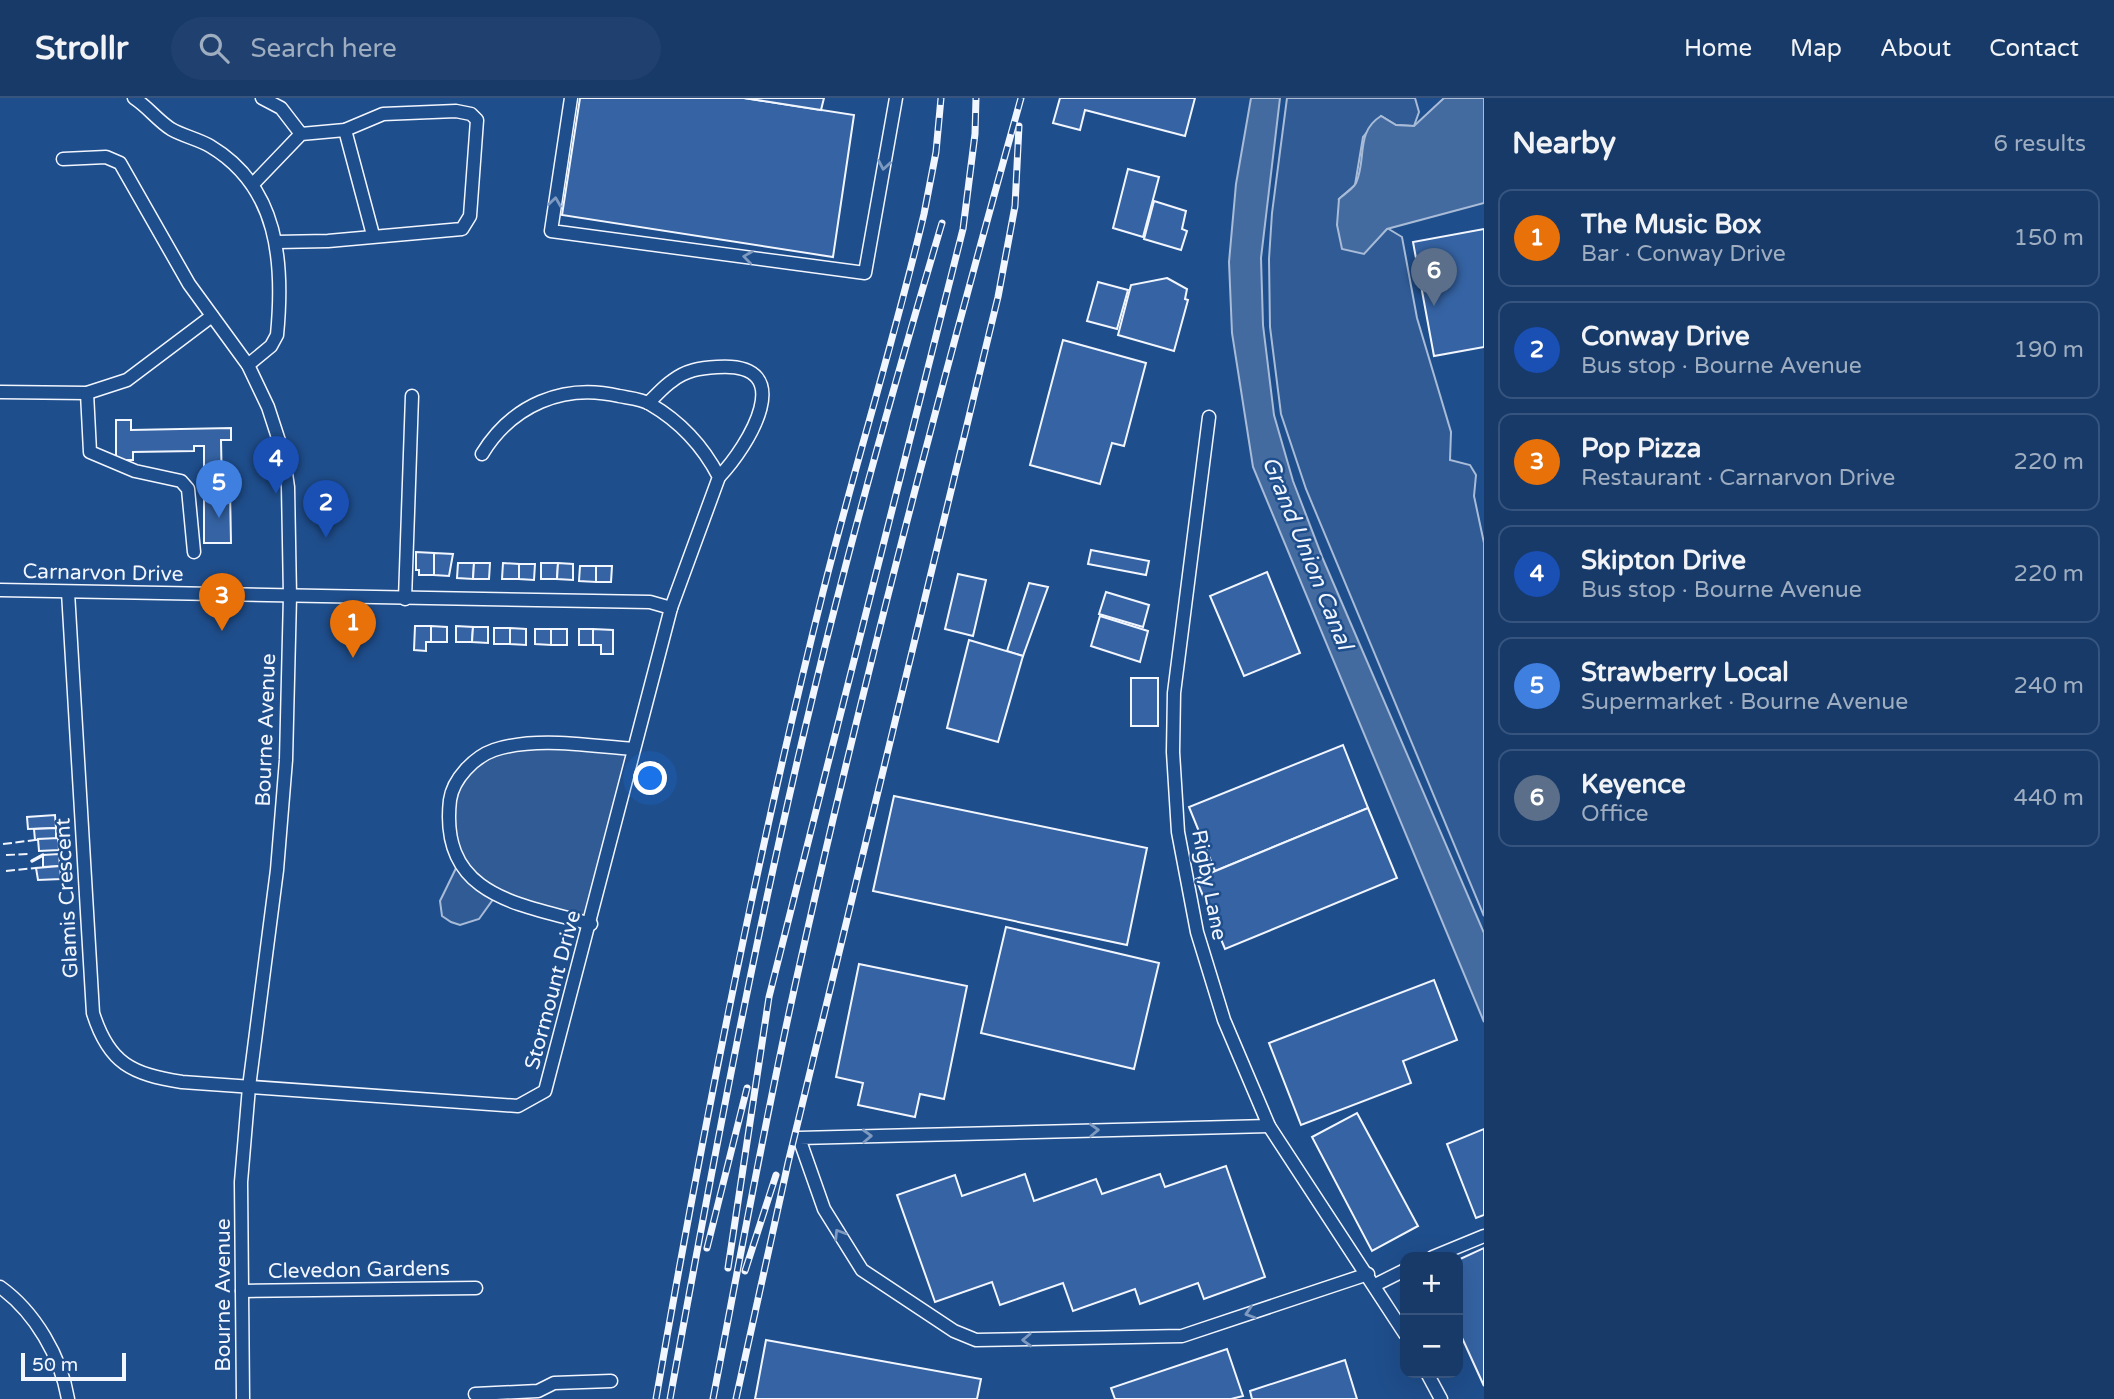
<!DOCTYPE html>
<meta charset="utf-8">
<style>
body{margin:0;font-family:"Varela Round",sans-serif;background:#20416f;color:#f1f3f6}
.controls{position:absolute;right:21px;bottom:21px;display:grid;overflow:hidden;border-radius:14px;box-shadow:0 7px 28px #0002}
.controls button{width:63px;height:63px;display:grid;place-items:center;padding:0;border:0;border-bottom:2px solid #36547d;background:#173a69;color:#f1f3f6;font:35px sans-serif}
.scale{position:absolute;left:21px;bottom:18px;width:105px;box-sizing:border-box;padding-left:7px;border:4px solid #f2f6ff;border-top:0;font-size:19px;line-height:24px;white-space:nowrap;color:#f2f6ff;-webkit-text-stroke:5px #1f4e8c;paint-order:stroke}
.you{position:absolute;left:651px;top:681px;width:24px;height:24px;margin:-18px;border:5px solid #fff;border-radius:50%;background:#1a73e8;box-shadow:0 0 0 10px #1a73e833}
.badge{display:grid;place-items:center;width:46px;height:46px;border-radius:50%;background:#90b9f0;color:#fff;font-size:23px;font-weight:700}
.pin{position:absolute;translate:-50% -58px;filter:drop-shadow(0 2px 4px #0008)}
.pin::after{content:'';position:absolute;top:37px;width:24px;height:21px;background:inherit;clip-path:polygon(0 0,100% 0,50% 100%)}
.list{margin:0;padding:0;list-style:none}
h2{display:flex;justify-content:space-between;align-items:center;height:91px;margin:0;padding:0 28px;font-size:30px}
h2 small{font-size:23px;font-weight:400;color:#9eadc0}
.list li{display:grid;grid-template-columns:46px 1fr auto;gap:21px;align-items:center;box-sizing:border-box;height:98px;margin:0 14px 14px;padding:0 14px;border:2px solid #36547d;border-radius:14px}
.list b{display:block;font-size:26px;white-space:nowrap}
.list p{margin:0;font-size:23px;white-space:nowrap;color:#9eadc0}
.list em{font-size:23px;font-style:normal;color:#9eadc0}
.icon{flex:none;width:38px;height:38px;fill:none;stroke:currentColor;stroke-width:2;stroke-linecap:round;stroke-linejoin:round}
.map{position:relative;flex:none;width:1484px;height:1301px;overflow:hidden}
header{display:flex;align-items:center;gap:42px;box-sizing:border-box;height:98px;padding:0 35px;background:#173a69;border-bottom:2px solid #36547d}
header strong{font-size:33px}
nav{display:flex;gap:38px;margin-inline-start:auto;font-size:24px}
.search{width:490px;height:63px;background:#20416f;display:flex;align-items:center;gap:18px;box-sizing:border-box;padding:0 24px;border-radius:38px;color:#9eadc0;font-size:26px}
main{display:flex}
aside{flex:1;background:#173a69}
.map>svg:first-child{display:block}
.built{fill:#305b95;stroke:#a8bbd7;stroke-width:2}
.water{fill:#446ba0;stroke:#a8bbd7;stroke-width:2}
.building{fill:#3563a3;stroke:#f2f6ff;stroke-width:2}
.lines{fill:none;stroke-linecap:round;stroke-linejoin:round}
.minor-casing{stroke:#f2f6ff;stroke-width:15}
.minor{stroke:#1f4e8c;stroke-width:12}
.rail-casing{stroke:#f2f6ff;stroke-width:7}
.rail{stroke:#1f4e8c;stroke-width:4.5;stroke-dasharray:13;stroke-linecap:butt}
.fence{stroke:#f2f6ff;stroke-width:2;stroke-dasharray:9 3.5;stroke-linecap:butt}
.wall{stroke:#f2f6ff;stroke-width:3.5}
.oneway{stroke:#7e9ac0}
.labels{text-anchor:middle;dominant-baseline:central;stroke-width:5;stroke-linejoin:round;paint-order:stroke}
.street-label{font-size:21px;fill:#f2f6ff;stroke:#1f4e8c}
.water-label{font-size:23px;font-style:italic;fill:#f2f6ff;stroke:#1f4e8c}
</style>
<header>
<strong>Strollr</strong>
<div class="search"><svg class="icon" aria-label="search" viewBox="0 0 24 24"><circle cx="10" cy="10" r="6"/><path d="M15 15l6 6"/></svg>Search here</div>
<nav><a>Home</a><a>Map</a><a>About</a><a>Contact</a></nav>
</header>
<main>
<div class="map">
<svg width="1484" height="1301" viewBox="0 0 1484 1301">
<rect width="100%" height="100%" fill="#1f4e8c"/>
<g class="built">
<polygon points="1287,0 1415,0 1419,14 1414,28 1396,27 1381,18 1363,39 1355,87 1339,101 1402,139 1417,220 1451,334 1450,362 1470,367 1476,377 1474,398 1484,445 1484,818 1306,391 1281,316 1270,229 1269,161 1272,115"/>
<polygon points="528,646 633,651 591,826 497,796 479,821 460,827 451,824 442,818 440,803 459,764 452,693 493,652"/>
</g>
<g class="water">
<polygon points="1251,0 1280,0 1261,160 1263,227 1274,317 1293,383 1323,461 1484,835 1484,924 1253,369 1232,235 1229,164 1236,86"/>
<path d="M1444,0H1484V105L1387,131L1364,156L1342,151L1337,127L1339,101C1344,96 1353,91 1356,85C1367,61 1355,34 1381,18L1396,27L1414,28Z"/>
</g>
<g class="building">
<polygon points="580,0 744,0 854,17 833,159 562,117"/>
<polygon points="744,0 824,0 821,12"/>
<polygon points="1060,0 1195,0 1185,38 1085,12 1080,32 1053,25"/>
<polygon points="1128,71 1159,79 1143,139 1113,130"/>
<polygon points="1154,103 1186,113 1182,131 1187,133 1181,152 1144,141"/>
<polygon points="1484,131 1484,249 1434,258 1413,144"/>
<polygon points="1167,180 1187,191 1185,201 1188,202 1174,253 1118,237 1131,187"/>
<polygon points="1098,184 1128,192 1117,231 1087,223"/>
<polygon points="1063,242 1146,265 1124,348 1112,345 1100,386 1030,367"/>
<polygon points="116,322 131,322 131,332 231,330 231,342 221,342 222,392 230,392 231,445 204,445 204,348 194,348 194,353 133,354 133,362 116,362"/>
<polygon points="1091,452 1149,463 1146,477 1088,466"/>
<polygon points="416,454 434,455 434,477 419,477 419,472 416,472"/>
<polygon points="434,455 453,456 449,478 434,477"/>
<polygon points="458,465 474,465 473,481 457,480"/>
<polygon points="474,465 490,465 489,481 473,481"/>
<polygon points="503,465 519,466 519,481 502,481"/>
<polygon points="541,465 558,465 557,481 541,481"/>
<polygon points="558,465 573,466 573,482 557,481"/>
<polygon points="519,466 535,466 534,482 519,481"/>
<polygon points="580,468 596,468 596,484 579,483"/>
<polygon points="596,468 612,468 611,484 596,484"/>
<polygon points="1267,474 1300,555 1244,578 1210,498"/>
<polygon points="958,476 986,482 973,538 945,531"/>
<polygon points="1029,485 1048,489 1023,558 1007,553"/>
<polygon points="1106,494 1149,507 1143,529 1099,516"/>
<polygon points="1100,518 1148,533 1140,564 1091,548"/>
<polygon points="415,528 431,528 431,544 426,544 426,553 414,552"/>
<polygon points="431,528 447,529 447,544 431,544"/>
<polygon points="456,528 473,529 472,544 456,544"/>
<polygon points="473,529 488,529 488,545 472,544"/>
<rect x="494" y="530" width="16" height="16"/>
<polygon points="510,530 526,531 526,547 510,546"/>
<polygon points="535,531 551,531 551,547 535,546"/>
<rect x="551" y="531" width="16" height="16"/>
<rect x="579" y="531" width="14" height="16"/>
<polygon points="593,531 613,532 613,556 601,556 601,547 593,547"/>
<polygon points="969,542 1023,558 998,644 947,630"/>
<rect x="1131" y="580" width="27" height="48"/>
<polygon points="1343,647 1368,710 1215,773 1189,709"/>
<polygon points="894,698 1147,750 1127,847 873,793"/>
<polygon points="1368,710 1397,780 1225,851 1196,781"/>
<polygon points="55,717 56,730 28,731 27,719"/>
<polygon points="56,730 56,741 35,742 34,731"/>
<polygon points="58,740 59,752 39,753 38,741"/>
<polygon points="59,756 60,768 43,769 43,757"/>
<polygon points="60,768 61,781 38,782 36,770"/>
<polygon points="1006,829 1159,865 1134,971 981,935"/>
<polygon points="859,866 967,888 944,1001 920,996 915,1019 858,1007 863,985 836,979"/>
<polygon points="1434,882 1457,942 1403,963 1411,985 1301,1027 1269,945"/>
<polygon points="1357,1015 1418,1128 1372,1153 1312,1039"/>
<polygon points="1484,1031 1484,1117 1476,1120 1447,1046"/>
<polygon points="1226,1068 1265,1179 1204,1201 1198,1185 1140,1206 1135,1191 1073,1213 1063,1185 1000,1207 992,1184 935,1204 897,1097 955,1077 962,1098 1025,1076 1034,1103 1096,1081 1102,1096 1160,1076 1165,1089"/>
<polygon points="1484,1150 1484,1288 1458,1231 1458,1162"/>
<polygon points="766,1242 981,1281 977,1301 755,1301"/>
<polygon points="1227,1251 1243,1298 1231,1301 1115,1301 1111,1290"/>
<polygon points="1345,1262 1357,1301 1252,1301 1250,1293"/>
</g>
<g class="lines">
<defs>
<g id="minor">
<path d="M134,0C148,9 157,22 171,31C183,38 198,41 210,48C279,89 284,165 277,237L271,248L248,267"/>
<polyline points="262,0 281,10 301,36"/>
<polyline points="571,0 551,133 865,175 896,0"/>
<polyline points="345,32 373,137"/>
<polyline points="63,61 106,59 120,65 189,186 248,267 268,309 283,355 288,389 290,498 286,662 277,772 249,989 241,1084 243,1301"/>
<polyline points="253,86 301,36 345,32 383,16 456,13 471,16 477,22 470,118 462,131 328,143 276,144"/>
<polyline points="0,294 87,295 127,282 212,218"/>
<polyline points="87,295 90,354 135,373 181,383 188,391 194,454"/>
<path d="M648,305C656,298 663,289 672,283C686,272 700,270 717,269C801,263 748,349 719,379"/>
<polyline points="1209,319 1174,595 1173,654 1178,734 1197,834 1224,922 1269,1028 1405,1236"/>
<polyline points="0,492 650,504 671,510"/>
<path d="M68,494L93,915C109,966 132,976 182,984L518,1008L545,993L671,510L719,379C703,348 681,324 650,306C642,301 629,300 619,298C563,285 512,307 482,356"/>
<polyline points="405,501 412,298"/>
<path d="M591,826C518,806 439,798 450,702C453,681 474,659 494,652C537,638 590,648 633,651"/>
<polyline points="1269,1028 799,1040 824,1111 862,1172 954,1233 976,1242 1182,1238 1368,1176"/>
<polyline points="1433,1159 1484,1138"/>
<polyline points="1375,1187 1405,1172"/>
<path d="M0,1189C35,1214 61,1259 68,1301"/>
<polyline points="242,1193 476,1190"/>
<polyline points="1427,1275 1441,1301"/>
<polyline points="475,1296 538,1293 554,1285 611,1283"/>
</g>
</defs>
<use href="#minor" class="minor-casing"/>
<use href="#minor" class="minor"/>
<defs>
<g id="rail">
<polyline points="707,1150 747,990"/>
<polyline points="728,1170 769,899 963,131 975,36 976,0"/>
<polyline points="745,1173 776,1077"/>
<path d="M656,1301C703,1030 756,761 823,494C855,367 894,243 924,116L936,54L941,0"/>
<path d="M670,1301C713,1064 757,827 814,593C852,436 896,280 942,125"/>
<path d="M713,1301C739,1165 764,1028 794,892C860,593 939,295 1021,0"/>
<polyline points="736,1301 788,1065 998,199 1015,108 1019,28"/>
</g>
</defs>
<use href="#rail" class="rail-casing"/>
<use href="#rail" class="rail"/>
<g class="fence">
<polyline points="3,746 35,742"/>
<polyline points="6,757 30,756"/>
<polyline points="6,773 36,770"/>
</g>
<polyline class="wall" points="32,763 43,757"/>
</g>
<defs><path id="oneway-chevron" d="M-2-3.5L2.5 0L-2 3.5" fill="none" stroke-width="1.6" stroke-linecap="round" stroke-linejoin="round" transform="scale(1.75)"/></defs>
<g class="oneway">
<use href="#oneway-chevron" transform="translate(884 67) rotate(100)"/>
<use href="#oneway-chevron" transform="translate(555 104) rotate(-82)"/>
<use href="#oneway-chevron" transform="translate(748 159) rotate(-172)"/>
<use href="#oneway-chevron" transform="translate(1094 1032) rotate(-2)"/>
<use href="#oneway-chevron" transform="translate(867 1038) rotate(-2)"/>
<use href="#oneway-chevron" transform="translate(839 1136) rotate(-122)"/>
<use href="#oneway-chevron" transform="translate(1250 1215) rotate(162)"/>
<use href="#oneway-chevron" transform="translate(1027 1242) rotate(178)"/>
</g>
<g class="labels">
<g class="street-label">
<text transform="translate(103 475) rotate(1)">Carnarvon Drive</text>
<text transform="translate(266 632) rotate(-88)">Bourne Avenue</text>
<text transform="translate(1209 787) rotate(79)">Rigby Lane</text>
<text transform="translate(67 800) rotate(-93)">Glamis Crescent</text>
<text transform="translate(553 892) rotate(-75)">Stormount Drive</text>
<text transform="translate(359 1172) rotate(-1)">Clevedon Gardens</text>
<text transform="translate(223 1197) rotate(-90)">Bourne Avenue</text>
</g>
<g class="water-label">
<text transform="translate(1307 455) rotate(68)">Grand Union Canal</text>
</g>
</g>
</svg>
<div class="controls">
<button>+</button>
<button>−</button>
</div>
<div class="scale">50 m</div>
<div class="you"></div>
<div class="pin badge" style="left:353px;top:560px;background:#e8710a">1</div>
<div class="pin badge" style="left:326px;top:440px;background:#1a4fb4">2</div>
<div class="pin badge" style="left:222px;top:533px;background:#e8710a">3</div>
<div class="pin badge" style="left:276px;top:396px;background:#1a4fb4">4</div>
<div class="pin badge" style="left:219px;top:420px;background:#3f7fe0">5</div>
<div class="pin badge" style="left:1434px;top:208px;background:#5c6f8a">6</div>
</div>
<aside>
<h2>Nearby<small>6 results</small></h2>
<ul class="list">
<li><span class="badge" style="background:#e8710a">1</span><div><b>The Music Box</b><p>Bar · Conway Drive</p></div><em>150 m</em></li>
<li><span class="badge" style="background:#1a4fb4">2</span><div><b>Conway Drive</b><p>Bus stop · Bourne Avenue</p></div><em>190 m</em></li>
<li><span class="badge" style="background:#e8710a">3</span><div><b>Pop Pizza</b><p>Restaurant · Carnarvon Drive</p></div><em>220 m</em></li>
<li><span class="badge" style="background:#1a4fb4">4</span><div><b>Skipton Drive</b><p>Bus stop · Bourne Avenue</p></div><em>220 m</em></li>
<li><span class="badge" style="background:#3f7fe0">5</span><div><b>Strawberry Local</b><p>Supermarket · Bourne Avenue</p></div><em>240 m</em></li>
<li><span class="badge" style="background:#5c6f8a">6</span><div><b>Keyence</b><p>Office</p></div><em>440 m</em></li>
</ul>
</aside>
</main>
